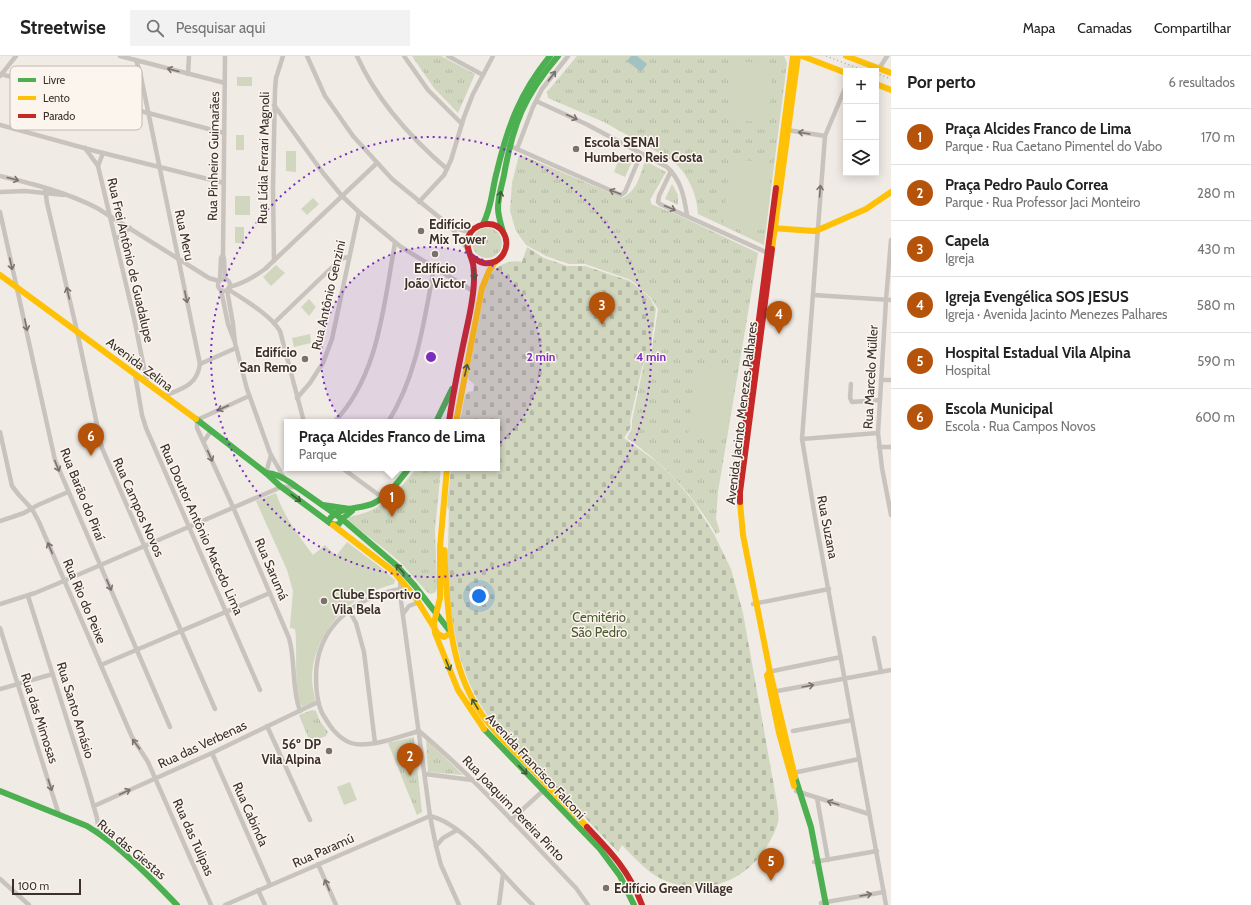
<!DOCTYPE html>
<html lang="pt">
<meta charset="utf-8">
<style>
body{margin:0;font-family:Cabin,sans-serif;background:#f2f2f2;color:#222}
.controls{position:absolute;right:12px;top:12px;display:grid;overflow:hidden;border-radius:0px;box-shadow:0 2px 10px #0003}
.controls button{width:36px;height:36px;display:grid;place-items:center;padding:0;border:0;border-bottom:1px solid #e0e0e0;background:#fff;color:#222;font:20px sans-serif}
.scale{position:absolute;left:12px;bottom:10px;width:69px;box-sizing:border-box;padding-left:4px;border:2px solid #3b302b;border-top:0;font-size:11px;line-height:14px;white-space:nowrap;color:#3b302b;-webkit-text-stroke:3px #fbf5ee;paint-order:stroke}
.you{position:absolute;left:479px;top:540px;width:14px;height:14px;margin:-10px;border:3px solid #fff;border-radius:50%;background:#1a73e8;box-shadow:0 0 0 6px #1a73e833}
.badge{display:grid;place-items:center;width:26px;height:26px;border-radius:50%;background:#b45309;color:#fff;font-size:13px;font-weight:700}
.pin{position:absolute;translate:-50% -33px;filter:drop-shadow(0 1px 2px #0008)}
.pin::after{content:'';position:absolute;top:21px;width:14px;height:12px;background:inherit;clip-path:polygon(0 0,100% 0,50% 100%)}
.popup{position:absolute;left:284px;top:363px;width:216px;height:52px;box-sizing:border-box;display:grid;place-content:center;border-radius:0px;background:#fff;filter:drop-shadow(0 1px 3px #0005);font-size:13px;white-space:nowrap;color:#767676}
.popup b{font-size:15px;color:#222}
.popup::after{content:'';position:absolute;left:50%;top:100%;margin-left:-8px;border:8px solid transparent;border-top-color:#fff}
.list{margin:0;padding:0;list-style:none}
h2{display:flex;justify-content:space-between;align-items:center;height:52px;margin:0;padding:0 16px;font-size:17px}
h2 small{font-size:13px;font-weight:400;color:#767676}
.list li{display:grid;grid-template-columns:26px 1fr auto;gap:12px;align-items:center;box-sizing:border-box;height:56px;padding:0 16px;border-top:1px solid #e0e0e0}
.list b{display:block;font-size:15px;white-space:nowrap}
.list p{margin:0;font-size:13px;white-space:nowrap;color:#767676}
.list em{font-size:13px;font-style:normal;color:#767676}
.icon{flex:none;width:22px;height:22px;fill:none;stroke:currentColor;stroke-width:2;stroke-linecap:round;stroke-linejoin:round}
.map{position:relative;flex:none;width:891px;height:849px;overflow:hidden}
header{display:flex;align-items:center;gap:24px;box-sizing:border-box;height:56px;padding:0 20px;background:#fff;border-bottom:1px solid #e0e0e0}
header strong{font-size:19px}
nav{display:flex;gap:22px;margin-inline-start:auto;font-size:14px}
.search{width:280px;height:36px;background:#f2f2f2;display:flex;align-items:center;gap:10px;box-sizing:border-box;padding:0 14px;border-radius:0px;color:#767676;font-size:15px}
main{display:flex}
aside{flex:1;background:#fff}
.map>svg:first-child{display:block}
.cemetery{fill:url(#cemetery-stones)}
.park{fill:url(#park-tufts)}
.pitch{fill:#d1d6bf}
.water{fill:#a1c2c1}
.lines{fill:none;stroke-linecap:round;stroke-linejoin:round}
.street{stroke:#c9c3be;stroke-width:4.5}
.fast{stroke:#4caf50;stroke-width:6}
.slow{stroke:#ffc107;stroke-width:6}
.jam{stroke:#c62828;stroke-width:6}
.rail{stroke:#b1aca8;stroke-width:1.5;stroke-dasharray:1 3;stroke-linecap:butt}
.oneway{stroke:#7b726d}
.oneway2{stroke:#415c38}
.ring{fill:none;stroke:#7b2cbf;stroke-width:2;stroke-dasharray:2 4}
.poi-dot{fill:#7a716c;stroke:#fbf5ee;stroke-width:1.5}
.labels{text-anchor:middle;dominant-baseline:central;stroke-width:3;stroke-linejoin:round;paint-order:stroke}
.poi-label{font-size:13px;font-weight:bold;fill:#3b302b;stroke:#fbf5ee;text-anchor:start}
.street-label{font-size:13px;fill:#3b302b;stroke:#fbf5ee}
.park-label{font-size:13px;fill:#4a5a2e;stroke:#fbf5ee}
.key{fill:#fbf5ee;stroke:#c1bab4;stroke-width:1}
.key-label{font-size:11px;fill:#3b302b}
.centre{fill:#7b2cbf;stroke:#fbf5ee;stroke-width:2}
.ring-label{font-size:12px;text-anchor:middle;font-weight:bold;fill:#7b2cbf;stroke:#fbf5ee;stroke-width:3;stroke-linejoin:round;paint-order:stroke}
</style>
<header>
<strong>Streetwise</strong>
<div class="search"><svg class="icon" aria-label="search" viewBox="0 0 24 24"><circle cx="10" cy="10" r="6"/><path d="M15 15l6 6"/></svg>Pesquisar aqui</div>
<nav><a>Mapa</a><a>Camadas</a><a>Compartilhar</a></nav>
</header>
<main>
<div class="map">
<svg width="891" height="849" viewBox="0 0 891 849">
<defs>
<pattern id="cemetery-stones" width="16" height="16" patternUnits="userSpaceOnUse"><rect width="16" height="16" fill="#d1d6bf"/><path d="M2 7V4a2 2 0 0 1 4 0v3zM10 15v-3a2 2 0 0 1 4 0v3z" fill="#b4b8a4"/></pattern>
<pattern id="park-tufts" width="24" height="20" patternUnits="userSpaceOnUse"><rect width="24" height="20" fill="#d1d6bf"/><path d="M3 7l-1-3M5 7V3M7 7l1-3M15 17l-1-3M17 17v-4M19 17l1-3" fill="none" stroke="#b4b8a4"/></pattern>
</defs>
<rect width="100%" height="100%" fill="#f0ebe5"/>
<path class="cemetery" d="M527,191L544,202L567,210H585L630,225L640,233L650,242L656,253L649,304L643,307L630,365L631,371L624,382L657,406L673,421L693,445L714,478L731,513L743,557L777,747C778,753 779,759 778,766C777,772 773,779 770,785C750,823 707,842 666,825C648,818 635,802 622,789L618,796L490,663C453,613 450,553 446,494L448,492L449,454L447,450L451,412H497V366H460L465,339L468,336L473,335L474,328L470,325L468,321L487,223C494,211 507,203 522,206Z"/>
<g class="park">
<polygon points="412,0 441,0 475,18 458,57 434,32"/>
<path d="M577,0H784L787,7L764,189L698,158C697,138 688,118 673,105L604,66L548,42L547,36Z"/>
<path d="M519,99L524,100L622,142C638,134 639,121 645,105L666,116L650,144L651,148L678,159L758,197L718,436L716,463L720,476L716,478C690,435 667,411 627,382L632,372V365L644,307L650,305L658,253L651,242L631,224L585,208H569L546,200L526,189L516,175L510,155L512,127Z"/>
<polygon points="672,128 678,139 678,149 665,143"/>
<circle cx="487" cy="187" r="15"/>
<path d="M417,412H441L435,474L437,531L436,536L431,538L428,537L400,506L387,495L348,465V461C382,456 396,437 417,412Z"/>
<polygon points="312,654 316,655 320,665 328,676 326,680 310,686 299,659"/>
<polygon points="414,681 422,756 417,759 388,687"/>
<polygon points="426,683 463,719 428,716"/>
</g>
<g class="pitch">
<polygon points="734,5 773,8 769,67 730,64"/>
<rect x="237" y="21" width="15" height="9"/>
<rect x="236" y="79" width="8" height="15"/>
<polygon points="286,95 296,95 296,116 286,115"/>
<polygon points="621,98 633,103 625,121 614,116"/>
<polygon points="730,103 771,107 764,174 723,169"/>
<rect x="235" y="140" width="15" height="19"/>
<polygon points="313,142 319,148 307,159 301,153"/>
<rect x="235" y="171" width="9" height="16"/>
<polygon points="276,209 285,217 271,230 263,221"/>
<polygon points="309,243 316,251 309,260 301,251"/>
<polygon points="310,278 311,287 294,291 292,282"/>
<polygon points="696,308 734,313 726,383 688,378"/>
<path d="M276,437C284,461 299,480 313,499L325,489L336,500L347,486L384,514L395,524L394,528C384,531 374,534 365,539C336,554 313,587 312,621C312,629 314,637 315,645L302,651C293,637 298,592 295,573L290,572V570L293,535L287,514L256,445Z"/>
<polygon points="350,726 357,744 344,749 337,731"/>
</g>
<polygon class="water" points="631,0 637,0 647,8 641,16 627,5"/>
<g class="lines">
<g class="street">
<polyline points="120,0 225,27"/>
<polyline points="307,0 325,40 353,80 392,123 450,170 468,194"/>
<path d="M357,0C377,45 410,81 447,113"/>
<polyline points="404,0 428,34 462,68"/>
<polyline points="448,0 483,19"/>
<path d="M136,4L140,16L200,308C197,330 181,333 164,340"/>
<polyline points="879,13 887,0"/>
<polyline points="0,18 224,77"/>
<polyline points="188,18 189,0"/>
<polyline points="0,20 16,0"/>
<polyline points="846,30 825,80 802,383 815,461 886,849"/>
<path d="M536,45L586,68L667,111C681,124 684,140 687,159"/>
<polyline points="274,49 323,117 342,140 359,156 401,191 473,235"/>
<polyline points="0,69 95,95 224,127"/>
<polyline points="787,74 825,80"/>
<polyline points="508,89 621,139 625,136 641,98"/>
<polyline points="85,92 98,110 134,262 147,327"/>
<polyline points="517,93 533,51 542,33 568,0"/>
<polyline points="98,110 103,97"/>
<polyline points="671,115 659,140 658,146 660,148 770,198"/>
<path d="M0,120C33,128 66,136 97,152L209,222L219,225"/>
<polyline points="45,132 47,147 77,275 102,392 215,653"/>
<polyline points="0,136 25,135 64,139"/>
<polyline points="419,146 444,119 451,104 464,61 473,38 493,0"/>
<polyline points="0,156 55,404 170,671"/>
<polyline points="452,171 465,175 473,173"/>
<polyline points="116,183 130,172"/>
<polyline points="891,184 886,244 878,377 882,412 891,459"/>
<polyline points="223,199 224,203 225,223"/>
<polyline points="274,205 273,131 275,34 276,22 283,0"/>
<circle cx="224" cy="229" r="6"/>
<polyline points="220,224 221,202 223,199 225,0"/>
<path d="M229,231C242,228 254,221 265,213L377,107"/>
<path d="M228,233C244,244 270,258 280,275L304,366"/>
<polyline points="221,234 228,268 234,284"/>
<polyline points="227,234 233,268 235,287 247,333 270,397 284,422"/>
<polyline points="813,239 891,244"/>
<polyline points="274,267 326,217 343,202 349,201"/>
<polyline points="200,308 236,292"/>
<polyline points="135,318 142,359 146,372 260,634"/>
<polyline points="881,324 891,324"/>
<polyline points="851,328 850,342 852,346 880,344"/>
<path d="M249,340L197,364V372L233,451L289,582C296,606 291,631 300,655"/>
<polyline points="297,342 310,327 317,316 323,307 332,283 359,156"/>
<path d="M334,366C379,321 384,246 395,187"/>
<path d="M388,366C417,320 424,265 434,212"/>
<polyline points="0,376 12,430 19,439 32,453 39,466 132,681 148,706 211,849"/>
<polyline points="802,383 878,377"/>
<polyline points="204,385 211,375"/>
<polyline points="879,391 891,391"/>
<polyline points="342,412 383,442"/>
<polyline points="266,417 271,399"/>
<polyline points="0,465 24,457 38,449 68,436"/>
<polyline points="400,523 401,545 430,760 436,790 441,809 459,849"/>
<path d="M400,533C354,542 316,571 316,621C316,634 317,646 322,657C329,669 337,682 351,687C369,693 401,680 419,675C476,723 525,779 576,832L588,849"/>
<polyline points="28,540 86,724 97,762 99,777"/>
<polyline points="0,548 35,537 59,527 281,431 295,431"/>
<polyline points="753,548 829,533"/>
<polyline points="349,554 356,567 364,596 375,687"/>
<polyline points="403,558 409,550 419,546"/>
<polyline points="0,572 59,759"/>
<polyline points="874,582 881,616"/>
<polyline points="101,609 270,537"/>
<polyline points="768,616 841,601"/>
<polyline points="0,633 53,618"/>
<polyline points="772,636 891,614"/>
<polyline points="267,670 310,764"/>
<polyline points="793,675 852,664"/>
<polyline points="212,697 270,829"/>
<polyline points="793,717 859,703"/>
<polyline points="425,718 472,724"/>
<polyline points="796,735 869,758"/>
<polyline points="817,742 828,804"/>
<polyline points="94,750 212,697 318,646"/>
<path d="M430,760C466,768 505,824 533,849"/>
<polyline points="511,764 545,733"/>
<polyline points="436,790 443,782 457,774"/>
<polyline points="814,806 877,795"/>
<polyline points="318,808 336,849"/>
<polyline points="0,823 29,849"/>
<polyline points="258,834 265,849"/>
<polyline points="821,847 884,836"/>
<polyline points="225,849 430,760"/>
<polyline points="499,849 503,818"/>
</g>
<g class="fast">
<path d="M483,168C492,151 492,133 497,115C508,69 520,37 550,0"/>
<path d="M503,176C501,168 498,160 498,152C498,141 502,129 504,119C513,68 524,40 558,0"/>
<polyline points="196,363 266,417 280,430 330,467"/>
<polyline points="436,366 452,333"/>
<path d="M266,417C276,417 283,422 291,427L335,458L342,463L339,468L335,469L330,467L329,464C337,450 361,454 374,447C389,439 399,425 409,412"/>
<polyline points="323,449 350,453"/>
<polyline points="352,455 342,463 397,510 415,530 449,574"/>
<polyline points="484,673 600,793 620,820 634,849"/>
<polyline points="795,721 811,771 826,849"/>
<path d="M0,735L87,770C119,789 151,822 177,849"/>
</g>
<g class="slow">
<polyline points="802,0 846,17"/>
<polyline points="846,0 891,17"/>
<polyline points="876,28 891,34"/>
<polyline points="776,132 793,0"/>
<polyline points="772,172 814,175 818,174 866,153 891,136"/>
<polyline points="772,193 798,0"/>
<polyline points="0,219 196,363"/>
<polyline points="456,366 482,232 489,215 495,206"/>
<polyline points="447,412 440,491 440,542 434,567 435,577 458,634 484,673"/>
<polyline points="740,446 743,479 770,616 795,721"/>
<polyline points="333,469 394,516 415,541 438,578 444,581 451,577"/>
<path d="M444,494C447,543 448,598 472,642C484,666 505,686 524,705C545,727 566,749 587,771"/>
<polyline points="767,619 779,677 794,730"/>
</g>
<g class="jam">
<path d="M449,366C453,337 459,308 465,280C469,261 474,242 474,223C474,218 474,213 473,208C471,199 465,190 468,181C474,167 494,163 503,176C512,190 502,209 484,207C479,206 475,203 471,200"/>
<polyline points="745,371 776,132"/>
<polyline points="740,446 740,436 772,193"/>
<path d="M587,771C611,796 630,816 642,849"/>
</g>
<g class="rail">
<polyline points="826,0 865,15"/>
<polyline points="876,17 891,23"/>
</g>
</g>
<defs><path id="oneway-shaft" d="M-6 0H5M1.5-3L5.5 0L1.5 3" fill="none" stroke-width="1.6" stroke-linecap="round" stroke-linejoin="round"/></defs>
<g class="oneway">
<use href="#oneway-shaft" transform="translate(173 14) rotate(-165)"/>
<use href="#oneway-shaft" transform="translate(552 20) rotate(-53)"/>
<use href="#oneway-shaft" transform="translate(572 61) rotate(25)"/>
<use href="#oneway-shaft" transform="translate(804 77) rotate(-171)"/>
<use href="#oneway-shaft" transform="translate(13 123) rotate(15)"/>
<use href="#oneway-shaft" transform="translate(820 135) rotate(-86)"/>
<use href="#oneway-shaft" transform="translate(615 136) rotate(-160)"/>
<use href="#oneway-shaft" transform="translate(670 152) rotate(22)"/>
<use href="#oneway-shaft" transform="translate(11 208) rotate(78)"/>
<use href="#oneway-shaft" transform="translate(68 237) rotate(-103)"/>
<use href="#oneway-shaft" transform="translate(186 241) rotate(78)"/>
<use href="#oneway-shaft" transform="translate(26 269) rotate(78)"/>
<use href="#oneway-shaft" transform="translate(223 352) rotate(156)"/>
<use href="#oneway-shaft" transform="translate(210 400) rotate(66)"/>
<use href="#oneway-shaft" transform="translate(57 410) rotate(68)"/>
<use href="#oneway-shaft" transform="translate(50 492) rotate(-113)"/>
<use href="#oneway-shaft" transform="translate(109 529) rotate(67)"/>
<use href="#oneway-shaft" transform="translate(808 630) rotate(-10)"/>
<use href="#oneway-shaft" transform="translate(136 688) rotate(-127)"/>
<use href="#oneway-shaft" transform="translate(50 729) rotate(72)"/>
<use href="#oneway-shaft" transform="translate(125 736) rotate(-25)"/>
<use href="#oneway-shaft" transform="translate(833 747) rotate(-162)"/>
<use href="#oneway-shaft" transform="translate(327 829) rotate(-113)"/>
<use href="#oneway-shaft" transform="translate(866 839) rotate(-10)"/>
</g>
<g class="oneway2">
<use href="#oneway-shaft" transform="translate(500 141) rotate(-81)"/>
<use href="#oneway-shaft" transform="translate(474 218) rotate(84)"/>
<use href="#oneway-shaft" transform="translate(466 314) rotate(-77)"/>
<use href="#oneway-shaft" transform="translate(296 442) rotate(37)"/>
<use href="#oneway-shaft" transform="translate(400 513) rotate(-133)"/>
<use href="#oneway-shaft" transform="translate(448 609) rotate(68)"/>
<use href="#oneway-shaft" transform="translate(475 648) rotate(-121)"/>
<use href="#oneway-shaft" transform="translate(523 714) rotate(46)"/>
</g>
<circle cx="431" cy="301" r="110" fill="#7b2cbf" fill-opacity=".12"/>
<g class="ring">
<circle cx="431" cy="301" r="110"/>
<circle cx="431" cy="301" r="220"/>
</g>
<g class="poi-dot">
<circle cx="576" cy="93" r="4"/>
<circle cx="421" cy="175" r="4"/>
<circle cx="435" cy="198" r="4"/>
<circle cx="305" cy="303" r="4"/>
<circle cx="324" cy="545" r="4"/>
<circle cx="329" cy="695" r="4"/>
<circle cx="606" cy="832" r="4"/>
</g>
<g class="labels">
<g class="poi-label">
<text x="584" y="86">Escola SENAI<tspan x="584" dy="15">Humberto Reis Costa</tspan></text>
<text x="429" y="168">Edifício<tspan x="429" dy="15">Mix Tower</tspan></text>
<text x="435" y="212" text-anchor="middle">Edifício<tspan x="435" dy="15">João Victor</tspan></text>
<text x="297" y="296" text-anchor="end">Edifício<tspan x="297" dy="15">San Remo</tspan></text>
<text x="332" y="538">Clube Esportivo<tspan x="332" dy="15">Vila Bela</tspan></text>
<text x="321" y="688" text-anchor="end">56º DP<tspan x="321" dy="15">Vila Alpina</tspan></text>
<text x="614" y="832">Edifício Green Village</text>
</g>
<g class="street-label">
<text transform="translate(213 100) rotate(-89)">Rua Pinheiro Guimarães</text>
<text transform="translate(263 102) rotate(-89)">Rua Lídia Ferrari Magnoli</text>
<text transform="translate(185 179) rotate(78)">Rua Meru</text>
<text transform="translate(131 204) rotate(77)">Rua Frei Antônio de Guadalupe</text>
<text transform="translate(328 239) rotate(-77)">Rua Antônio Genzini</text>
<text transform="translate(140 308) rotate(37)">Avenida Zelina</text>
<text transform="translate(870 321) rotate(-87)">Rua Marcelo Müller</text>
<text transform="translate(741 357) rotate(-83)">Avenida Jacinto Menezes Palhares</text>
<text transform="translate(83 438) rotate(68)">Rua Barão do Piraí</text>
<text transform="translate(139 451) rotate(66)">Rua Campos Novos</text>
<text transform="translate(828 471) rotate(79)">Rua Suzana</text>
<text transform="translate(202 473) rotate(66)">Rua Doutor Antônio Macedo Lima</text>
<text transform="translate(272 513) rotate(67)">Rua Sarumá</text>
<text transform="translate(85 545) rotate(67)">Rua Rio do Peixe</text>
<text transform="translate(76 654) rotate(73)">Rua Santo Amásio</text>
<text transform="translate(40 662) rotate(72)">Rua das Mimosas</text>
<text transform="translate(202 688) rotate(-25)">Rua das Verbenas</text>
<text transform="translate(536 710) rotate(47)">Avenida Francisco Falconi</text>
<text transform="translate(514 752) rotate(46)">Rua Joaquim Pereira Pinto</text>
<text transform="translate(251 758) rotate(66)">Rua Cabinda</text>
<text transform="translate(194 781) rotate(66)">Rua das Tulipas</text>
<text transform="translate(132 793) rotate(40)">Rua das Giestas</text>
<text transform="translate(323 794) rotate(-24)">Rua Paramú</text>
</g>
<g class="park-label">
<text x="599" y="561">Cemitério<tspan x="599" dy="15">São Pedro</tspan></text>
</g>
</g>
<rect x="10" y="10" width="132" height="64" rx="6" class="key"/>
<rect x="18" y="22" width="18" height="4" fill="#4caf50"/>
<rect x="18" y="40" width="18" height="4" fill="#ffc107"/>
<rect x="18" y="58" width="18" height="4" fill="#c62828"/>
<g class="key-label">
<text x="43" y="28">Livre</text>
<text x="43" y="46">Lento</text>
<text x="43" y="64">Parado</text>
</g>
<circle cx="431" cy="301" r="6" class="centre"/>
<g class="ring-label">
<text x="541" y="305">2 min</text>
<text x="651" y="305">4 min</text>
</g>
</svg>
<div class="controls">
<button>+</button>
<button>−</button>
<button><svg class="icon" aria-label="layers" viewBox="0 0 24 24"><path d="M12 4l9 5-9 5-9-5zM3 14l9 5 9-5"/></svg></button>
</div>
<div class="scale">100 m</div>
<div class="you"></div>
<div class="pin badge" style="left:392px;top:461px">1</div>
<div class="popup"><b>Praça Alcides Franco de Lima</b>Parque</div>
<div class="pin badge" style="left:410px;top:720px">2</div>
<div class="pin badge" style="left:602px;top:269px">3</div>
<div class="pin badge" style="left:779px;top:278px">4</div>
<div class="pin badge" style="left:771px;top:825px">5</div>
<div class="pin badge" style="left:91px;top:400px">6</div>
</div>
<aside>
<h2>Por perto<small>6 resultados</small></h2>
<ul class="list">
<li><span class="badge">1</span><div><b>Praça Alcides Franco de Lima</b><p>Parque · Rua Caetano Pimentel do Vabo</p></div><em>170 m</em></li>
<li><span class="badge">2</span><div><b>Praça Pedro Paulo Correa</b><p>Parque · Rua Professor Jaci Monteiro</p></div><em>280 m</em></li>
<li><span class="badge">3</span><div><b>Capela</b><p>Igreja</p></div><em>430 m</em></li>
<li><span class="badge">4</span><div><b>Igreja Evengélica SOS JESUS</b><p>Igreja · Avenida Jacinto Menezes Palhares</p></div><em>580 m</em></li>
<li><span class="badge">5</span><div><b>Hospital Estadual Vila Alpina</b><p>Hospital</p></div><em>590 m</em></li>
<li><span class="badge">6</span><div><b>Escola Municipal</b><p>Escola · Rua Campos Novos</p></div><em>600 m</em></li>
</ul>
</aside>
</main>
